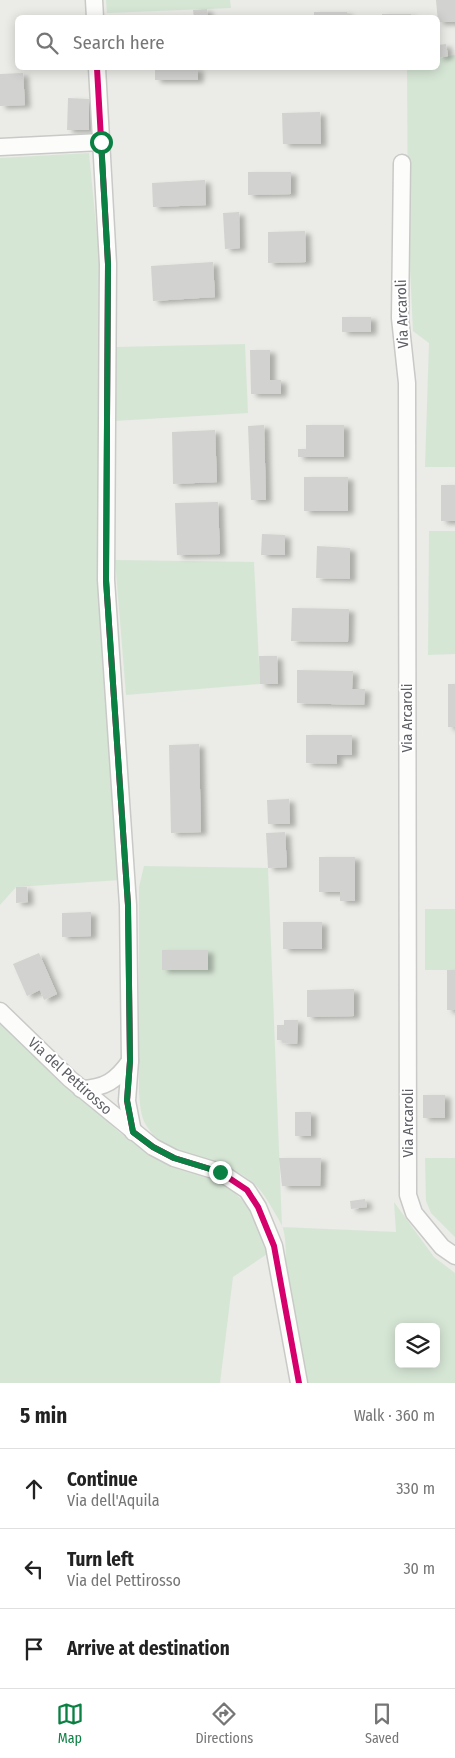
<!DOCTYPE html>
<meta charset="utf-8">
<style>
body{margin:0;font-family:"Fira Sans Condensed",sans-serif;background:#f6f6f6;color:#222}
.controls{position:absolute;right:15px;bottom:15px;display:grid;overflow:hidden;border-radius:8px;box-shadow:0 2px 12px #0003}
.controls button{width:45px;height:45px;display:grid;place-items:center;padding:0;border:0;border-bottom:1px solid #e0e0e0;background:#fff;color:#222;font:25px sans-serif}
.stop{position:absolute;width:15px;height:15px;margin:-11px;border:4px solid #0b8043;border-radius:50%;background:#fff}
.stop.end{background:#0b8043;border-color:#fff;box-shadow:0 1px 5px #0008}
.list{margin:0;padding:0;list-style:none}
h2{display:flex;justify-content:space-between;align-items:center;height:65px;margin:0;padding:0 20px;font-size:21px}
h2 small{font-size:16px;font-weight:400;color:#767676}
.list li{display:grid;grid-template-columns:32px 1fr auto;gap:15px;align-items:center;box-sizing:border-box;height:80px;padding:0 20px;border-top:1px solid #e0e0e0}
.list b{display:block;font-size:19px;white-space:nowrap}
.list p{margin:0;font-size:16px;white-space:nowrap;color:#767676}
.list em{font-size:16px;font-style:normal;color:#767676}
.icon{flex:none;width:28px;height:28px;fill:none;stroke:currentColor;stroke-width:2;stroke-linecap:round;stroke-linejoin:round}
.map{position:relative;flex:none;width:455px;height:1383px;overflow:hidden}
.search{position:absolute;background:#fff;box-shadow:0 2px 12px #0003;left:15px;right:15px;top:15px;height:55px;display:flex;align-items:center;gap:12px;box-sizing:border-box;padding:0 18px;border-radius:8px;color:#767676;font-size:19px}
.sheet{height:305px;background:#fff}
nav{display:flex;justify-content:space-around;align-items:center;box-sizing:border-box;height:70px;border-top:1px solid #e0e0e0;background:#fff;font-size:14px;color:#767676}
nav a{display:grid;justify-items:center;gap:2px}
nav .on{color:#0b8043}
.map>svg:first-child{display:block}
.green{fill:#d6e6d5;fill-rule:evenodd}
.building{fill:#d2d2d0;filter:url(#shadow)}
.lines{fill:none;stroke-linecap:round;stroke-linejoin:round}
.street-casing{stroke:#c9c9c8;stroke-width:19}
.street{stroke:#fcfcfb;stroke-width:16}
.cycleway-casing{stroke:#fff;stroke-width:9}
.cycleway{stroke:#d6006c;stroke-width:6}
.route{stroke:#0b8043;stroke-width:6}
.labels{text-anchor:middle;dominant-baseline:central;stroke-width:4;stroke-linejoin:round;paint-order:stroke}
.street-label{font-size:15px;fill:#5d5f64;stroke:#fff}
</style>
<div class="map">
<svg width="455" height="1383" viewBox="0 0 455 1383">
<defs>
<filter id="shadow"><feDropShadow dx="5.5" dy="3" stdDeviation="2.5" flood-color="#0004"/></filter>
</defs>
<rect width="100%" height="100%" fill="#ebebe7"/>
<g class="green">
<polygon points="106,0 230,0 231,8 107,13"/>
<polygon points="455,55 455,467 425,467 429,343 413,331 408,225 407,68 438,68 438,58"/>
<polygon points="89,153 100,266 101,574 120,880 16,887 0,905 0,158"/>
<polygon points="245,344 248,413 114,421 116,347"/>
<polygon points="429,531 455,531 455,654 428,655"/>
<polygon points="115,560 254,562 260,684 126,695"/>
<path d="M144,866L268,868L282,1227L396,1232L394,1202L434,1257L455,1273V1383H306C300,1347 292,1310 287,1274C285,1259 287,1243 283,1228C280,1221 265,1195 259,1189C229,1153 170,1165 146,1125C140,1115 140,1103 139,1092V887ZM399,1327H436V1364H399Z"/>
<rect x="425" y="909" width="30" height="61"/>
<polygon points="0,1020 119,1132 160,1161 214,1180 231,1189 246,1204 258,1228 267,1254 233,1277 220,1383 0,1383"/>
<polygon points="425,1158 455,1158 455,1237 431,1213 426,1201"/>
</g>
<g class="building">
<polygon points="436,0 455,0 455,22 438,22"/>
<polygon points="207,9 208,18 194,18 193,10"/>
<rect x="314" y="12" width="33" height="6"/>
<rect x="382" y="14" width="29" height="4"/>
<polygon points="446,44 448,56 438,58 438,45"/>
<rect x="155" y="68" width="43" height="12"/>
<polygon points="23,73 25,105 0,106 0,74"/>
<polygon points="68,98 89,99 89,130 67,130"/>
<polygon points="320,112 321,144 283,144 282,113"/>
<polygon points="248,172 291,172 291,194 248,195"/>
<polygon points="205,180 206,205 153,207 152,183"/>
<polygon points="239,212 240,248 225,249 223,213"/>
<polygon points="305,231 306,262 268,263 268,232"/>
<polygon points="213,262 215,297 153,301 151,266"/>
<rect x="342" y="317" width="29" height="15"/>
<polygon points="250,350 270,350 270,380 281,380 281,394 251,394"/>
<polygon points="264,425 266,500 251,500 248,426"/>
<polygon points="306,425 344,425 344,457 298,457 298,449 306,449"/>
<polygon points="215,430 217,482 173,484 172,432"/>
<rect x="304" y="477" width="44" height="34"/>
<rect x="441" y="485" width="14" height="36"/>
<polygon points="218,502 220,554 177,555 175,503"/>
<polygon points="262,534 285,535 285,555 261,555"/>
<polygon points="317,546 350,548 350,579 316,578"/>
<polygon points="292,608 349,609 348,642 291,641"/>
<polygon points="259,656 277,656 278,684 260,684"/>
<polygon points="297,670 353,671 352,689 365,689 364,705 297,703"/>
<rect x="448" y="684" width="7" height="43"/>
<polygon points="306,735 352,735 352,755 337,755 337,764 306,763"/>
<polygon points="199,744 201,832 171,833 169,745"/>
<polygon points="289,799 290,824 268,824 267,800"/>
<polygon points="285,832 287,867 268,868 266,833"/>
<polygon points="319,857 355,857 355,901 340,901 340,892 319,892"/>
<polygon points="16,887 27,887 28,902 16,903"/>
<polygon points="91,912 91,936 62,937 62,913"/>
<rect x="283" y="922" width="39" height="27"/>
<rect x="162" y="950" width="46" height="20"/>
<polygon points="39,953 57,994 44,1000 40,990 27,996 13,964"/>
<rect x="447" y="970" width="8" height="40"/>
<polygon points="354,989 354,1016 307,1017 307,990"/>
<polygon points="284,1020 298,1020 297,1044 283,1043 283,1040 277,1040 277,1025 284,1025"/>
<rect x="423" y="1095" width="22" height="23"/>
<rect x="295" y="1112" width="16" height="24"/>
<polygon points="279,1158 321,1158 320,1186 282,1186"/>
<polygon points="365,1199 367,1207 351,1209 350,1201"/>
</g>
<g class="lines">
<defs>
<g id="street">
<polyline points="94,0 95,18"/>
<polyline points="97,68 108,264 106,580 128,905 130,1061 127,1101 133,1132"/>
<polyline points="0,147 101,142"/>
<polyline points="402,163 400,318 407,383 408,1195 414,1213 442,1247 455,1256"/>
<polyline points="0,1011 70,1079 153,1147 174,1158 220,1172 247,1190 258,1207 274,1246 299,1383"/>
<path d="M81,1089C105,1088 116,1081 130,1061"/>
</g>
</defs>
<use href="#street" class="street-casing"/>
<use href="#street" class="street"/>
<defs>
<polyline id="cycleway" points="97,68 108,264 106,580 128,905 130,1061 127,1101 133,1132 153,1147 174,1158 220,1172 247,1190 258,1207 274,1246 299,1383"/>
</defs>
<use href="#cycleway" class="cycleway-casing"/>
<use href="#cycleway" class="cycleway"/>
</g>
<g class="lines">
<polyline class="route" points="101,142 108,264 106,580 128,905 130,1061 127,1100 133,1132 153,1147 174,1158 220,1172"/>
</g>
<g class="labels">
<g class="street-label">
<text transform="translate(402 314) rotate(-92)">Via Arcaroli</text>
<text transform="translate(407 718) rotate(-90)">Via Arcaroli</text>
<text transform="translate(70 1076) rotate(42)">Via del Pettirosso</text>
<text transform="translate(408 1123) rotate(-90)">Via Arcaroli</text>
</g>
</g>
</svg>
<div class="controls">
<button><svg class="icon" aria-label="layers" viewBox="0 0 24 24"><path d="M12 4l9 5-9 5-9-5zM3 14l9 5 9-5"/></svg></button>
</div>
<div class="stop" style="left:101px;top:142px"></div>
<div class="stop end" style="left:220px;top:1172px"></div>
<div class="search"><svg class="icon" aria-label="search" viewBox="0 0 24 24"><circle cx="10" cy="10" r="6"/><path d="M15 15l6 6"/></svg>Search here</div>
</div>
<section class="sheet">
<h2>5 min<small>Walk · 360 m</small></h2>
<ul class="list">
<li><svg class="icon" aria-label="ahead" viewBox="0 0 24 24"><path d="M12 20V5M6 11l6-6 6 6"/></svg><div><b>Continue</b><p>Via dell'Aquila</p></div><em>330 m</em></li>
<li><svg class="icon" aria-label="left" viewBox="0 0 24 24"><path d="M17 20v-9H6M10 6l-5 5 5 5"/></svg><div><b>Turn left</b><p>Via del Pettirosso</p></div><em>30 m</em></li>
<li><svg class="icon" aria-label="arrive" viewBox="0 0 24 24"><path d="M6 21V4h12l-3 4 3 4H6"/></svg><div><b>Arrive at destination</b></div></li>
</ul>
</section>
<nav>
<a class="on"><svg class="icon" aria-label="map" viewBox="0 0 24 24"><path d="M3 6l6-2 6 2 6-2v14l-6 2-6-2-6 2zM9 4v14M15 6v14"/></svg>Map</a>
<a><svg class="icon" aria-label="directions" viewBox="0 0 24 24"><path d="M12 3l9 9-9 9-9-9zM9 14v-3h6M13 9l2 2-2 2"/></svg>Directions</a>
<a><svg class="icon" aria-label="saved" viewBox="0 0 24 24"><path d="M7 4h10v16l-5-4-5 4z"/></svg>Saved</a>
</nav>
